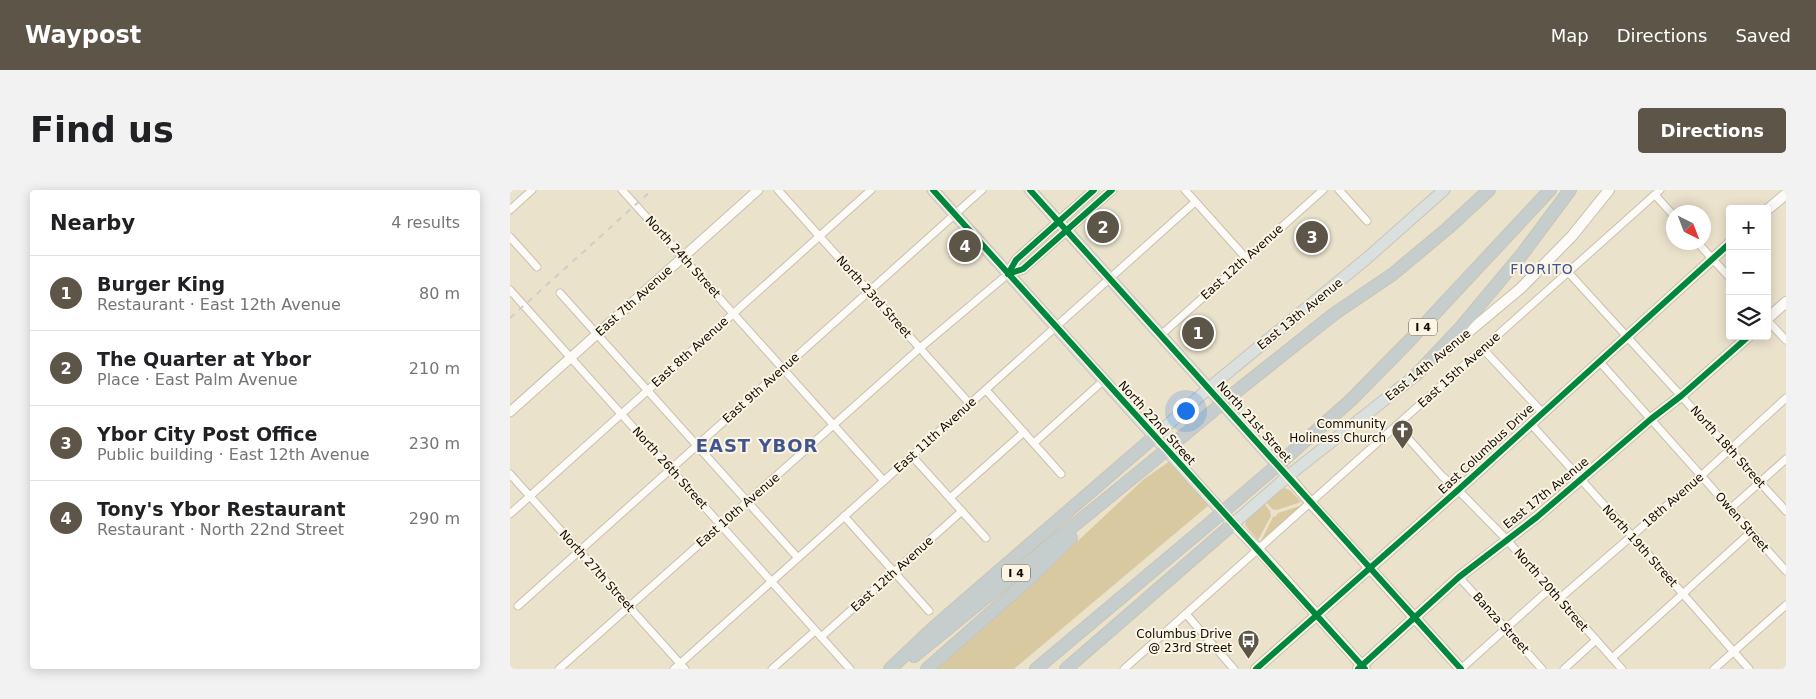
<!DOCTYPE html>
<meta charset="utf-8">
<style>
body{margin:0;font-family:"DejaVu Sans",sans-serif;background:#f2f2f2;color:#202124}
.controls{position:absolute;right:15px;top:15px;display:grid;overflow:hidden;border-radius:5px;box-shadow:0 2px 12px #0003}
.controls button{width:45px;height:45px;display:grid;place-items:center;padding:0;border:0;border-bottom:1px solid #e0e0e0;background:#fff;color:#202124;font:25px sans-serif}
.compass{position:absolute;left:1156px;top:15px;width:45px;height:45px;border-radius:50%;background:#fff;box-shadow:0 2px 12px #0003;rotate:138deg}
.you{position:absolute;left:675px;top:220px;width:18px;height:18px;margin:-12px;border:4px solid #fff;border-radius:50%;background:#1a73e8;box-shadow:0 0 0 8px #1a73e833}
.badge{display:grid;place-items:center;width:32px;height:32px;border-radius:50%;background:#5d5648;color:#fff;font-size:16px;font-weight:700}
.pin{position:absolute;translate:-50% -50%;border:2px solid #fff;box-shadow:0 1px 5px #0006}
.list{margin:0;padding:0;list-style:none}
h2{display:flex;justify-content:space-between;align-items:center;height:65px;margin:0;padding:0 20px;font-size:21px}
h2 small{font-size:16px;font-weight:400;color:#757577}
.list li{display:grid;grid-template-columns:32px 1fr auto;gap:15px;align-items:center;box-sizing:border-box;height:75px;padding:0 20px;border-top:1px solid #e0e0e0}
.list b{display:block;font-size:19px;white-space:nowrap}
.list p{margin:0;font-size:16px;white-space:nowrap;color:#757577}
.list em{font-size:16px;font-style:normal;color:#757577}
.icon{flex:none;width:28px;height:28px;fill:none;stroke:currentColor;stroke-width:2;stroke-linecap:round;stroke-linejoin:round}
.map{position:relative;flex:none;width:1276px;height:479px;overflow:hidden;border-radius:5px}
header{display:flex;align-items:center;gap:30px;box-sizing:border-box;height:70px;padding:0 25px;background:#5d5648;color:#fff}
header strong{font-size:24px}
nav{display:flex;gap:28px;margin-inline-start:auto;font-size:18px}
.intro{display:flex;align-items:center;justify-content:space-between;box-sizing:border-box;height:120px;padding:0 30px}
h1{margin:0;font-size:35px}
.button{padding:12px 22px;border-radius:5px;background:#5d5648;color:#fff;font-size:18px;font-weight:700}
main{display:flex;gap:30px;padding:0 30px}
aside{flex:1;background:#fff;border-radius:5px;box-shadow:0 2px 12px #0003}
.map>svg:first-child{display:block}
.green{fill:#d9c9a1}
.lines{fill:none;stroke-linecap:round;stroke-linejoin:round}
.minor-casing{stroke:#c7c0af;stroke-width:9}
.tertiary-casing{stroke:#c7c0af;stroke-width:11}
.secondary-casing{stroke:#c7c0af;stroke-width:12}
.primary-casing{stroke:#c8c4ba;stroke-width:13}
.motorway-casing{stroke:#c8c4ba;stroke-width:14}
.minor{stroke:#fcfbf7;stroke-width:7}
.tertiary{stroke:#fcfbf7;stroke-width:9}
.secondary{stroke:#fcfbf7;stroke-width:10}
.primary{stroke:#dae0de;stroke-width:11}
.motorway{stroke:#c5cecc;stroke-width:12}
.rail{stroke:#cfcdc7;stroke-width:2;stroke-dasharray:6 6;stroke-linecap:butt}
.motorway-bridge-casing{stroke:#c8c4ba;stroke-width:14;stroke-linecap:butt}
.motorway-bridge{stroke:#c5cecc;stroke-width:12}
.cycleway-casing{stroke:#fcf5e6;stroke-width:9}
.cycleway{stroke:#00873e;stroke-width:6}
.labels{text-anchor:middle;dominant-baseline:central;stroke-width:4;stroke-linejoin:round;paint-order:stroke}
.shield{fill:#fcf5e6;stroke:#585146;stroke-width:1}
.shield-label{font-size:11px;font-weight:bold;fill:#110b01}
.street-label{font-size:12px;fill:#110b01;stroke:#fcf5e6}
.poi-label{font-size:12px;fill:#110b01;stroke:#fcf5e6;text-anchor:end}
.neighbourhood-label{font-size:14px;letter-spacing:1px;fill:#405490;stroke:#fcf5e6}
.district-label{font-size:18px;font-weight:bold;letter-spacing:1px;fill:#405490;stroke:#fcf5e6}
</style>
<header>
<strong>Waypost</strong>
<nav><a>Map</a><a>Directions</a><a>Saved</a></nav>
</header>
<div class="intro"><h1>Find us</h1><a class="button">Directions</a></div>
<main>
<aside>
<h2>Nearby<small>4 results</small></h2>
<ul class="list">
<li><span class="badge">1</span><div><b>Burger King</b><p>Restaurant · East 12th Avenue</p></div><em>80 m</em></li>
<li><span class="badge">2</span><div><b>The Quarter at Ybor</b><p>Place · East Palm Avenue</p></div><em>210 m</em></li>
<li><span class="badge">3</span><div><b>Ybor City Post Office</b><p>Public building · East 12th Avenue</p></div><em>230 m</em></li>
<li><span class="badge">4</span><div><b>Tony's Ybor Restaurant</b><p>Restaurant · North 22nd Street</p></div><em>290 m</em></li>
</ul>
</aside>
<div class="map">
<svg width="1276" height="479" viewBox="0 0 1276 479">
<rect width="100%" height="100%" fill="#ebe2cc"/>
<g class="green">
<polygon points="660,271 699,315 504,479 427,479 508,407 634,289"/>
<polygon points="774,298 780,300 791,312 767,320 762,319 756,312"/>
<polygon points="754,313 760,321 761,326 748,350 735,335 737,327"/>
<polygon points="793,315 752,352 751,351 763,327 766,326 768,323"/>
</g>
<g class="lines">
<defs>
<g id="minor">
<polyline points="112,0 374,291"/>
<polyline points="268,0 460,214"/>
<polyline points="675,0 736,68"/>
<polyline points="829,0 857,31"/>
<polyline points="1145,5 1164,26"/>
<polyline points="0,20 22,0"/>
<polyline points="0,47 27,77"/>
<polyline points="1187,52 1220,88"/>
<polyline points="1058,82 1276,321"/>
<polyline points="0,100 340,479"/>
<polyline points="50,103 288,368"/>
<polyline points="1257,130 1276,150"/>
<polyline points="651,145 813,0"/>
<polyline points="973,159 1032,222"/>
<polyline points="1089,171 1276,381"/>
<polyline points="476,200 551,284"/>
<polyline points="1020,233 1122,346 1239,479"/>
<polyline points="887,236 932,286 948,300 996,349 1112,479"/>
<polyline points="524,253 594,190"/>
<polyline points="402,266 476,348"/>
<polyline points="0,284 175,479"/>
<polyline points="440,308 514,242"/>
<polyline points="1221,318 1276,269"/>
<polyline points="0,324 361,0"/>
<polyline points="334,326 419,421"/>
<polyline points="949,387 1032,479"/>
<polyline points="1049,409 1192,285 1276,208"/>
<polyline points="8,416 472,0"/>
<polyline points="676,424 724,479"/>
<polyline points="311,447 452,321"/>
<polyline points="1102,468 1241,342"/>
<polyline points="49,479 410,158 498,84"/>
<polyline points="164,479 685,12"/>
<polyline points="262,479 305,441"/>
<polyline points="614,479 1150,0"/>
<polyline points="951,479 1034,404 1040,400"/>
<polyline points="1054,479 1086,450"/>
<polyline points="1204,479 1276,415"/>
</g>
<g id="tertiary">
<polyline points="498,84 513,79 602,0"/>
<polyline points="498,84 506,70 584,0"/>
<polyline points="0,222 248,0"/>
</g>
<g id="secondary">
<polyline points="1257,20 1276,4"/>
<polyline points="1257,129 1276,112"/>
<polyline points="932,164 1011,98 1062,46 1099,0"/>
<polyline points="778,286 800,312 951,479"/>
<polyline points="723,334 748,359 855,479"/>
<polyline points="746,479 948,300 1220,53"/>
<polyline points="848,479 949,387 1027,327 1141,229 1171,206 1239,146"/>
</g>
<g id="primary">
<polyline points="423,0 723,334 778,286 906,185"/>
<polyline points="520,0 773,281"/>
<polyline points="644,247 699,198 856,69 934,0"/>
</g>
<g id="motorway">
<polyline points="906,185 952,136 1013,63 1060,0"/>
<polyline points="722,205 824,124 883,84 938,38 979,0"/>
<polyline points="778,266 841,210 899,151 1040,0"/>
<polyline points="404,466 643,271"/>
<polyline points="380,479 422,439 644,247"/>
<polyline points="417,479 518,390 561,348"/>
<polyline points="526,479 700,333"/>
<polyline points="556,479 723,334"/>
</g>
</defs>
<use href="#minor" class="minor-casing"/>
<use href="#tertiary" class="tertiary-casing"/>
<use href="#secondary" class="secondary-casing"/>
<use href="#primary" class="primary-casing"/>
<use href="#motorway" class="motorway-casing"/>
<use href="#minor" class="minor"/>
<use href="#tertiary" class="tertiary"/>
<use href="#secondary" class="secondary"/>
<use href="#primary" class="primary"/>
<use href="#motorway" class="motorway"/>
<polyline class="rail" points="0,128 142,0"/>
<defs>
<g id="motorway-bridge">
<polyline points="643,271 722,205"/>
<polyline points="700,333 778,266"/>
</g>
</defs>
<use href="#motorway-bridge" class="motorway-bridge-casing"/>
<use href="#motorway-bridge" class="motorway-bridge"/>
<defs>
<g id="cycleway">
<polyline points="423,0 855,479"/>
<polyline points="520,0 951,479"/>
<polyline points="498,84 513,79 602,0"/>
<polyline points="498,84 506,70 584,0"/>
<polyline points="746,479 948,300 1220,53"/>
<polyline points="848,479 949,387 1027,327 1141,229 1171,206 1239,146"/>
</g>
</defs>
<use href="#cycleway" class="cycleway-casing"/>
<use href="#cycleway" class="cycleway"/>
</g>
<defs>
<symbol id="church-pin" viewBox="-11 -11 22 30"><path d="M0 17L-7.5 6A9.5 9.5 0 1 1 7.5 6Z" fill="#5d5648" stroke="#fcf5e6"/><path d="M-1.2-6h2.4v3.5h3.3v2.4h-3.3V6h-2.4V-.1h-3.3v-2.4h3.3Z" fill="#fff"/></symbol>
<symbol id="bus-pin" viewBox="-11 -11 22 30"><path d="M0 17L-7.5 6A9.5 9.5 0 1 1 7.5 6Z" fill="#5d5648" stroke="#fcf5e6"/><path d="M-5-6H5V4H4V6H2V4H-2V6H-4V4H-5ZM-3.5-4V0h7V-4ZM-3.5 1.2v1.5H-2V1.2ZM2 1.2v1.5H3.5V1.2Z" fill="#fff"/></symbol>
</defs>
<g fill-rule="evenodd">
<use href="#church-pin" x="880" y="228" width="25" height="34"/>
<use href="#bus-pin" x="726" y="438" width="25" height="34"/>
</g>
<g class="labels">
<g class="shield">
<rect x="899" y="128.5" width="28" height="17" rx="4"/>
<rect x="492" y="374.5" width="28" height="17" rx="4"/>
</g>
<g class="shield-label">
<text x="913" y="137">I 4</text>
<text x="506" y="383">I 4</text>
</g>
<g class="street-label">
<text transform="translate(173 67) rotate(48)">North 24th Street</text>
<text transform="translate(732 72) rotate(-42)">East 12th Avenue</text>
<text transform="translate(364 107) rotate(48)">North 23rd Street</text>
<text transform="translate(124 111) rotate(-42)">East 7th Avenue</text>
<text transform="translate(790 124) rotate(-39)">East 13th Avenue</text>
<text transform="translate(180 162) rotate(-42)">East 8th Avenue</text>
<text transform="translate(918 175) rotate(-39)">East 14th Avenue</text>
<text transform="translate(949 180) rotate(-42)">East 15th Avenue</text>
<text transform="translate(251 198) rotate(-42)">East 9th Avenue</text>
<text transform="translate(744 232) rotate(48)">North 21st Street</text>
<text transform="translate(647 233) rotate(48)">North 22nd Street</text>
<text transform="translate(425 245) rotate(-42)">East 11th Avenue</text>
<text transform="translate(1218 257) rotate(48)">North 18th Street</text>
<text transform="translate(976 259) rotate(-43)">East Columbus Drive</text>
<text transform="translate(160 278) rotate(48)">North 26th Street</text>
<text transform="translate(1036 303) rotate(-39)">East 17th Avenue</text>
<text transform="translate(1163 310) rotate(-41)">18th Avenue</text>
<text transform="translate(228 320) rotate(-41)">East 10th Avenue</text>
<text transform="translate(1232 332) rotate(49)">Owen Street</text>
<text transform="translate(1130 356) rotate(48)">North 19th Street</text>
<text transform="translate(87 381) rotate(48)">North 27th Street</text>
<text transform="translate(382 384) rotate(-42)">East 12th Avenue</text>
<text transform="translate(1041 400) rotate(49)">North 20th Street</text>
<text transform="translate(991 433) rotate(48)">Banza Street</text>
</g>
<g class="poi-label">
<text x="876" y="234">Community<tspan x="876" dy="14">Holiness Church</tspan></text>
<text x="722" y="444">Columbus Drive<tspan x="722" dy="14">@ 23rd Street</tspan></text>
</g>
<g class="neighbourhood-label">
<text x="1032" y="79">FIORITO</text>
</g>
<g class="district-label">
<text x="247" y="255">EAST YBOR</text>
</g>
</g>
</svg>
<div class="controls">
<button>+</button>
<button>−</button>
<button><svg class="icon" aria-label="layers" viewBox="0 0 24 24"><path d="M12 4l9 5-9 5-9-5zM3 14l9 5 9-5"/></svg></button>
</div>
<svg class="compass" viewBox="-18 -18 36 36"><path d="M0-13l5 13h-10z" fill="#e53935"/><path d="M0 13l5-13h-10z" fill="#757577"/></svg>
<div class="you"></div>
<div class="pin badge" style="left:688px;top:143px">1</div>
<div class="pin badge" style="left:593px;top:37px">2</div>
<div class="pin badge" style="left:802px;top:47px">3</div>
<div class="pin badge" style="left:455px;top:56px">4</div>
</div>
</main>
